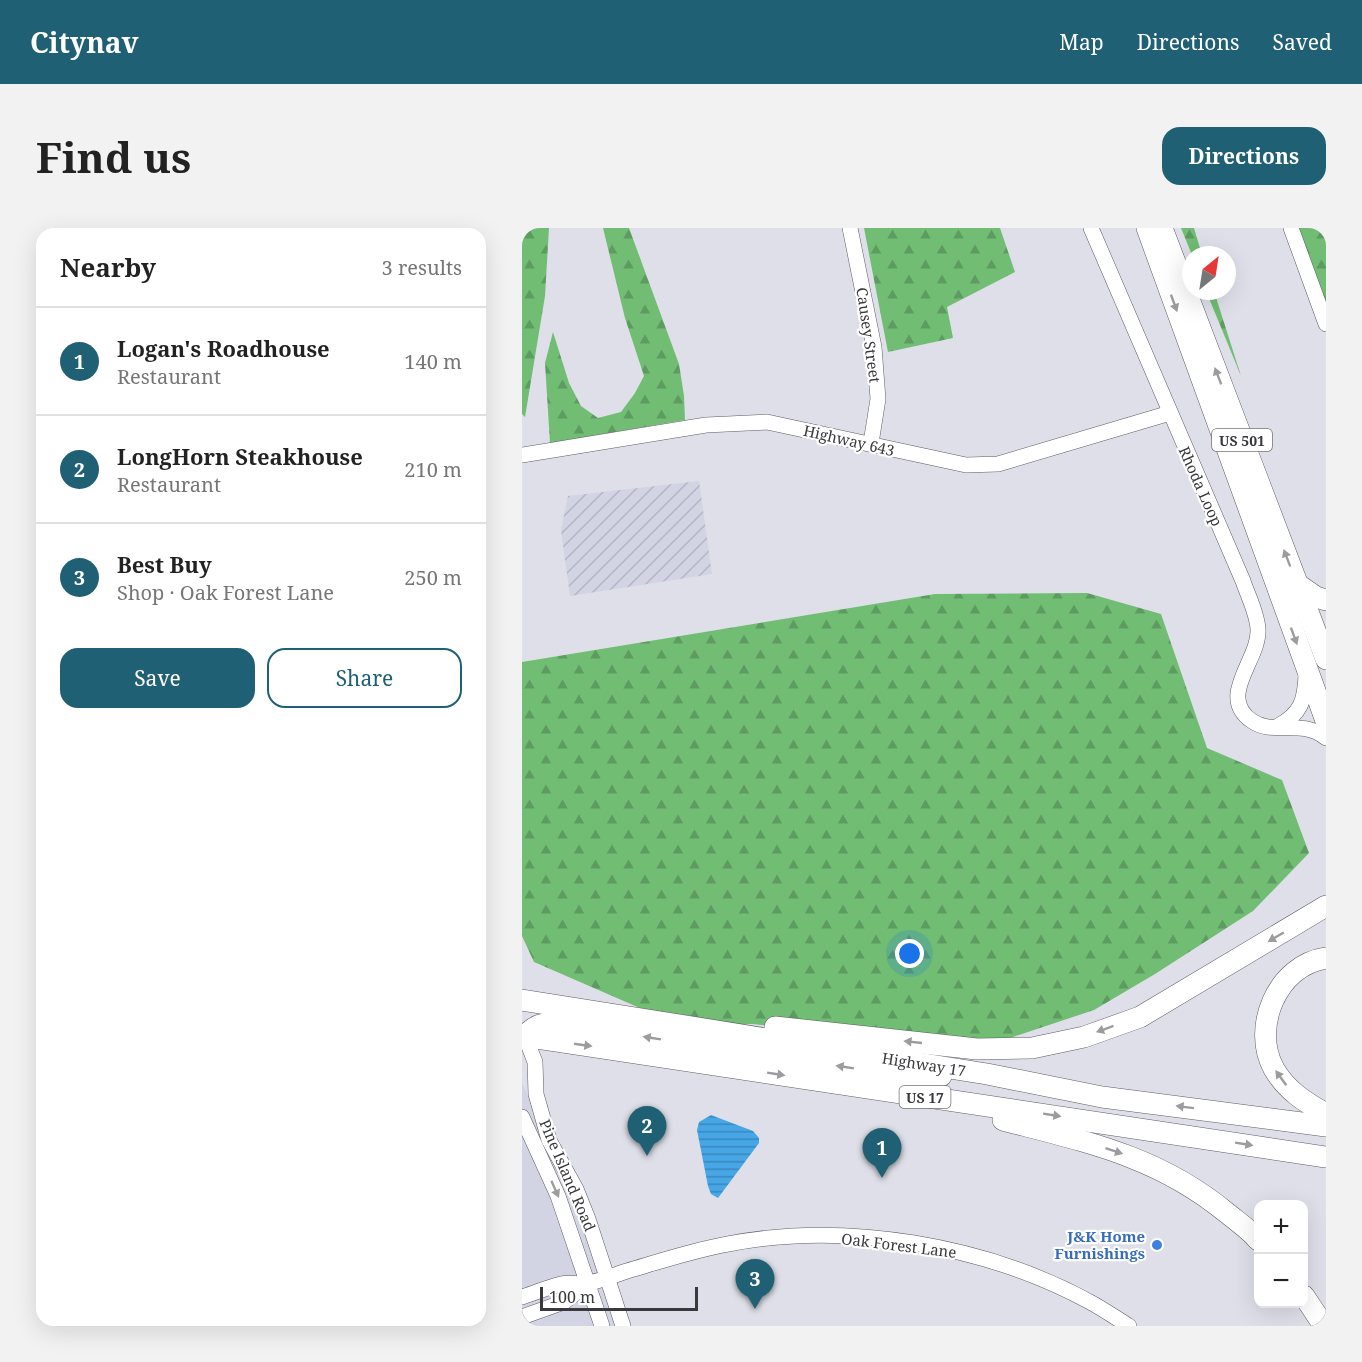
<!DOCTYPE html>
<meta charset="utf-8">
<style>
body{margin:0;font-family:"Noto Serif",serif;background:#f2f2f2;color:#222}
.controls{position:absolute;right:18px;bottom:18px;display:grid;overflow:hidden;border-radius:12px;box-shadow:0 6px 24px #0002}
.controls button{width:54px;height:54px;display:grid;place-items:center;padding:0;border:0;border-bottom:2px solid #e0e0e0;background:#fff;color:#222;font:30px sans-serif}
.compass{position:absolute;left:660px;top:18px;width:54px;height:54px;border-radius:50%;background:#fff;box-shadow:0 6px 24px #0002;rotate:30deg}
.scale{position:absolute;left:18px;bottom:15px;width:158px;box-sizing:border-box;padding-left:6px;border:3px solid #39393d;border-top:0;font-size:16px;line-height:21px;white-space:nowrap;color:#39393d;-webkit-text-stroke:4px #fff;paint-order:stroke}
.you{position:absolute;left:388px;top:726px;width:21px;height:21px;margin:-15px;border:4px solid #fff;border-radius:50%;background:#1a73e8;box-shadow:0 0 0 9px #1a73e833}
.badge{display:grid;place-items:center;width:39px;height:39px;border-radius:50%;background:#206075;color:#fff;font-size:20px;font-weight:700}
.pin{position:absolute;translate:-50% -50px;filter:drop-shadow(0 2px 3px #0008)}
.pin::after{content:'';position:absolute;top:32px;width:21px;height:18px;background:inherit;clip-path:polygon(0 0,100% 0,50% 100%)}
.list{margin:0;padding:0;list-style:none}
h2{display:flex;justify-content:space-between;align-items:center;height:78px;margin:0;padding:0 24px;font-size:26px}
h2 small{font-size:20px;font-weight:400;color:#767676}
.list li{display:grid;grid-template-columns:39px 1fr auto;gap:18px;align-items:center;box-sizing:border-box;height:108px;padding:0 24px;border-top:2px solid #e0e0e0}
.list b{display:block;font-size:22px;white-space:nowrap}
.list p{margin:0;font-size:20px;white-space:nowrap;color:#767676}
.list em{font-size:20px;font-style:normal;color:#767676}
.actions{display:flex;gap:12px;padding:18px 24px}
.actions a{flex:1;padding:14px 0;border:2px solid #206075;border-radius:18px;text-align:center;font-size:21px;color:#206075}
.actions .main{background:#206075;color:#fff}
.map{position:relative;flex:none;width:804px;height:1098px;overflow:hidden;border-radius:18px}
header{display:flex;align-items:center;gap:36px;box-sizing:border-box;height:84px;padding:0 30px;background:#206075;color:#fff}
header strong{font-size:28px}
nav{display:flex;gap:33px;margin-inline-start:auto;font-size:21px}
.intro{display:flex;align-items:center;justify-content:space-between;box-sizing:border-box;height:144px;padding:0 36px}
h1{margin:0;font-size:42px}
.button{padding:15px 27px;border-radius:18px;background:#206075;color:#fff;font-size:21px;font-weight:700}
main{display:flex;gap:36px;padding:0 36px}
aside{flex:1;background:#fff;border-radius:18px;box-shadow:0 6px 24px #0002}
.map>svg:first-child{display:block}
.built{fill:#d2d3e3}
.industrial{fill:url(#industrial-furrows)}
.forest{fill:url(#forest-firs)}
.water{fill:url(#water-rules)}
.lines{fill:none;stroke-linecap:round;stroke-linejoin:round}
.minor-casing{stroke:#5c5c64;stroke-width:16}
.highway-casing{stroke:#5c5c64;stroke-width:22}
.minor{stroke:#fff;stroke-width:15}
.highway{stroke:#fff;stroke-width:21}
.oneway{fill:#9c9c9e}
.shop-dot{fill:#3f7fe0;stroke:#fff;stroke-width:2}
.labels{text-anchor:middle;dominant-baseline:central;stroke-width:4.5;stroke-linejoin:round;paint-order:stroke}
.shield{fill:#fff;stroke:#747477;stroke-width:1.5}
.shield-label{font-size:14px;font-weight:bold;fill:#39393d}
.street-label{font-size:15px;fill:#39393d;stroke:#fff}
.shop-label{font-size:15px;font-weight:bold;fill:#366cbe;stroke:#fff;text-anchor:end}
</style>
<header>
<strong>Citynav</strong>
<nav><a>Map</a><a>Directions</a><a>Saved</a></nav>
</header>
<div class="intro"><h1>Find us</h1><a class="button">Directions</a></div>
<main>
<aside>
<h2>Nearby<small>3 results</small></h2>
<ul class="list">
<li><span class="badge">1</span><div><b>Logan's Roadhouse</b><p>Restaurant</p></div><em>140 m</em></li>
<li><span class="badge">2</span><div><b>LongHorn Steakhouse</b><p>Restaurant</p></div><em>210 m</em></li>
<li><span class="badge">3</span><div><b>Best Buy</b><p>Shop · Oak Forest Lane</p></div><em>250 m</em></li>
</ul>
<div class="actions"><a class="main">Save</a><a>Share</a></div>
</aside>
<div class="map">
<svg width="804" height="1098" viewBox="0 0 804 1098">
<defs>
<pattern id="industrial-furrows" width="10" height="10" patternUnits="userSpaceOnUse" patternTransform="scale(1.5)"><rect width="10" height="10" fill="#d2d3e3"/><path d="M-1 1l2-2M0 10L10 0M9 11l2-2" fill="none" stroke="#b5b6c4"/></pattern>
<pattern id="forest-firs" width="22" height="20" patternUnits="userSpaceOnUse" patternTransform="scale(1.5)"><rect width="22" height="20" fill="#70bd73"/><path d="M5 1l3.5 6h-7zM16 11l3.5 6h-7z" fill="#5d9b60"/></pattern>
<pattern id="water-rules" width="6" height="5" patternUnits="userSpaceOnUse" patternTransform="scale(1.5)"><rect width="6" height="5" fill="#46a6e6"/><path d="M0 2.5h6" fill="none" stroke="#3b88bc"/></pattern>
</defs>
<rect width="100%" height="100%" fill="#dedfe8"/>
<polygon class="built" points="0,856 20,890 100,1098 0,1098"/>
<polygon class="industrial" points="177,253 190,346 48,368 39,302 46,268"/>
<g class="forest">
<polygon points="0,0 27,0 23,68 3,189 0,186"/>
<polygon points="81,0 107,0 157,136 162,168 163,192 28,215 23,135 31,104 47,155 59,178 76,190 99,184 113,165 122,148 103,90"/>
<polygon points="342,0 478,0 493,44 425,79 431,110 366,124"/>
<polygon points="659,0 672,0 680,27 670,27"/>
<polygon points="769,0 804,0 804,96"/>
<polygon points="684,63 692,63 719,148"/>
<polygon points="565,365 639,386 685,520 760,552 787,625 731,683 633,746 572,782 455,821 230,796 157,797 12,734 0,708 0,434 413,366"/>
</g>
<polygon class="water" points="189,887 231,903 237,910 237,915 196,970 189,966 186,958 175,902 177,894"/>
<g class="lines">
<defs>
<g id="minor">
<polyline points="328,0 352,119 356,171 349,215"/>
<path d="M569,0L721,353C726,368 735,385 736,401C738,432 694,468 730,493C751,508 779,490 804,510"/>
<polyline points="769,0 804,96"/>
<polyline points="0,227 184,197 245,194 444,237 476,236 648,185"/>
<path d="M756,498C779,486 783,472 784,447"/>
<polyline points="3,808 13,834 14,866 27,912 54,961 66,991 101,1098"/>
<polyline points="0,889 36,968 80,1098"/>
<path d="M0,1069C13,1065 26,1059 39,1056C48,1054 57,1057 66,1055C79,1053 92,1047 105,1043C139,1033 172,1022 206,1016C324,993 463,1017 568,1074C581,1081 594,1090 607,1098"/>
<polyline points="0,1089 42,1074 65,1056"/>
</g>
<g id="highway">
<polyline points="625,0 804,493"/>
<polyline points="640,0 804,431"/>
<polyline points="774,355 794,369 804,372"/>
<path d="M804,730C755,737 729,800 752,841C765,863 783,874 804,886"/>
<polyline points="0,772 465,846 580,869 804,898"/>
<polyline points="253,799 455,821 510,820 562,809 618,789 804,678"/>
<polyline points="0,808 804,929"/>
<path d="M3,808C12,797 21,795 35,795L394,850L419,848"/>
<path d="M481,892C565,914 636,928 705,985C716,994 728,1002 736,1012"/>
<polyline points="782,1068 802,1098"/>
</g>
</defs>
<use href="#minor" class="minor-casing"/>
<use href="#highway" class="highway-casing"/>
<use href="#minor" class="minor"/>
<use href="#highway" class="highway"/>
</g>
<defs><path id="oneway-solid" d="M-6-.8H1V-3.2L6.5 0L1 3.2V.8H-6Z" transform="scale(1.5)"/></defs>
<g class="oneway">
<use href="#oneway-solid" transform="translate(652 75) rotate(70)"/>
<use href="#oneway-solid" transform="translate(696 148) rotate(-111)"/>
<use href="#oneway-solid" transform="translate(765 330) rotate(-111)"/>
<use href="#oneway-solid" transform="translate(772 408) rotate(70)"/>
<use href="#oneway-solid" transform="translate(754 709) rotate(150)"/>
<use href="#oneway-solid" transform="translate(583 801) rotate(160)"/>
<use href="#oneway-solid" transform="translate(130 810) rotate(-171)"/>
<use href="#oneway-solid" transform="translate(391 814) rotate(-174)"/>
<use href="#oneway-solid" transform="translate(61 817) rotate(8)"/>
<use href="#oneway-solid" transform="translate(323 839) rotate(-171)"/>
<use href="#oneway-solid" transform="translate(254 846) rotate(9)"/>
<use href="#oneway-solid" transform="translate(759 850) rotate(-126)"/>
<use href="#oneway-solid" transform="translate(663 879) rotate(-173)"/>
<use href="#oneway-solid" transform="translate(530 887) rotate(9)"/>
<use href="#oneway-solid" transform="translate(722 916) rotate(9)"/>
<use href="#oneway-solid" transform="translate(592 923) rotate(18)"/>
<use href="#oneway-solid" transform="translate(33 961) rotate(66)"/>
</g>
<circle class="shop-dot" cx="635" cy="1017" r="6"/>
<g class="labels">
<g class="shield">
<rect x="690" y="201" width="60" height="22" rx="4.5"/>
<rect x="377.5" y="858" width="51" height="22" rx="4.5"/>
</g>
<g class="shield-label">
<text x="720" y="212">US 501</text>
<text x="403" y="869">US 17</text>
</g>
<g class="street-label">
<text transform="translate(347 107) rotate(82)">Causey Street</text>
<text transform="translate(327 212) rotate(13)">Highway 643</text>
<text transform="translate(679 258) rotate(66)">Rhoda Loop</text>
<text transform="translate(402 836) rotate(9)">Highway 17</text>
<text transform="translate(46 947) rotate(67)">Pine Island Road</text>
<text transform="translate(377 1017) rotate(7)">Oak Forest Lane</text>
</g>
<g class="shop-label">
<text x="623" y="1008">J&amp;K Home<tspan x="623" dy="17">Furnishings</tspan></text>
</g>
</g>
</svg>
<div class="controls">
<button>+</button>
<button>−</button>
</div>
<svg class="compass" viewBox="-18 -18 36 36"><path d="M0-13l5 13h-10z" fill="#e53935"/><path d="M0 13l5-13h-10z" fill="#767676"/></svg>
<div class="scale">100 m</div>
<div class="you"></div>
<div class="pin badge" style="left:360px;top:950px">1</div>
<div class="pin badge" style="left:125px;top:928px">2</div>
<div class="pin badge" style="left:233px;top:1081px">3</div>
</div>
</main>
